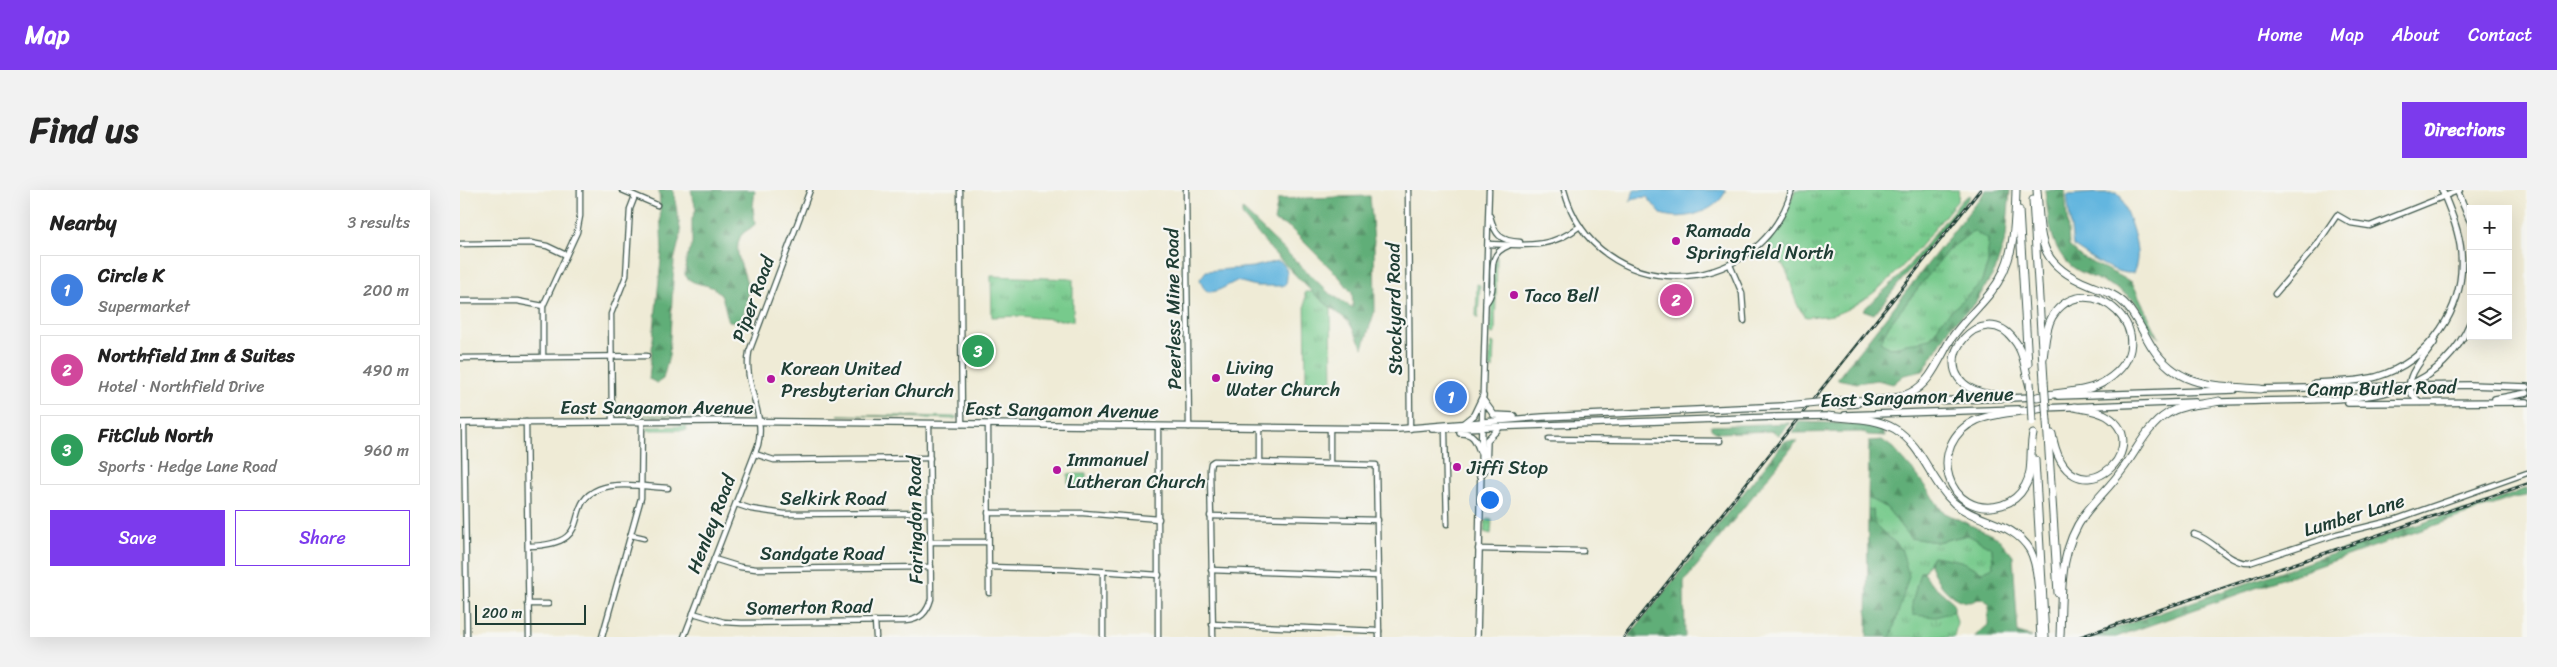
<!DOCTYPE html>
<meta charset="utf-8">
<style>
body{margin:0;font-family:Sriracha,sans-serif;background:#f2f2f2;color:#222}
.controls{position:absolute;right:15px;top:15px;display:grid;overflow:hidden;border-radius:0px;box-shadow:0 5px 20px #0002}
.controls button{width:45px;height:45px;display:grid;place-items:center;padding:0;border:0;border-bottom:1px solid #e0e0e0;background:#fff;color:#222;font:25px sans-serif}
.scale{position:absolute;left:15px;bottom:12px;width:111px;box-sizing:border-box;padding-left:5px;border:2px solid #1f3d34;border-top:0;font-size:14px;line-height:18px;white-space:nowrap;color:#1f3d34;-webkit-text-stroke:4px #f6f6f2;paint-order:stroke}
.you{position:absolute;left:1029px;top:309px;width:18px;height:18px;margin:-12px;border:4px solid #fff;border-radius:50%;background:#1a73e8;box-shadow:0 0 0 8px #1a73e833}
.badge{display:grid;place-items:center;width:32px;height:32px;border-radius:50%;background:#7c3aed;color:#fff;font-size:16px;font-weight:700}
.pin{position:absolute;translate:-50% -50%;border:2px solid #fff;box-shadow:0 1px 5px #0006}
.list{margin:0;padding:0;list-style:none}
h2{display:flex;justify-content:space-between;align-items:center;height:65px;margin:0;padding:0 20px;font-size:21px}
h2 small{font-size:16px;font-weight:400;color:#767676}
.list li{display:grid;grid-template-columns:32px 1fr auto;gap:15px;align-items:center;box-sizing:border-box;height:70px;margin:0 10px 10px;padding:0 10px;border:1px solid #e0e0e0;border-radius:0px}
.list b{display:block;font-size:19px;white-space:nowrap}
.list p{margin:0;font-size:16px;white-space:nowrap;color:#767676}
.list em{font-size:16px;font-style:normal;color:#767676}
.actions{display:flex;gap:10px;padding:15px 20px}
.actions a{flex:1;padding:11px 0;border:1px solid #7c3aed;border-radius:0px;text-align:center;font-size:18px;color:#7c3aed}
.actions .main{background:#7c3aed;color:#fff}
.icon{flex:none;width:28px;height:28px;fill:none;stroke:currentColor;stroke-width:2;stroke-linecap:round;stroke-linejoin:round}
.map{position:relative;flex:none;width:2067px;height:447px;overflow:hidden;border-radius:0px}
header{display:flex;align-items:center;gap:30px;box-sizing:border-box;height:70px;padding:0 25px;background:#7c3aed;color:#fff}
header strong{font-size:24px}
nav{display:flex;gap:28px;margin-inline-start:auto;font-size:18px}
.intro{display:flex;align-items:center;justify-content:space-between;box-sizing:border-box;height:120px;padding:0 30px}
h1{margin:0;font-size:35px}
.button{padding:12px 22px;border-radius:0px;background:#7c3aed;color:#fff;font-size:18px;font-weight:700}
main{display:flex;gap:30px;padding:0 30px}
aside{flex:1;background:#fff;border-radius:0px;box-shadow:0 5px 20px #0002}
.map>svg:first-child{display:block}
.grass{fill:url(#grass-tufts);stroke:#4b8460}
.forest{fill:url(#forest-firs);stroke:#407656;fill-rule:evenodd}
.water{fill:#63b6df;stroke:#417a8a}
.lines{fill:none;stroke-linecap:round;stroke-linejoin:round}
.minor-casing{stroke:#3e574c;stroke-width:7}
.major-casing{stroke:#3e574c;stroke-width:8}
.highway-casing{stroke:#3e574c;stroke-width:9}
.minor{stroke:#fff;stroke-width:4.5}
.major{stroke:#fff;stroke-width:5.5}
.highway{stroke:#fff;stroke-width:7}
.rail-casing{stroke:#1f3d34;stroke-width:3}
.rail{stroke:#f6f6f2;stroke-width:1;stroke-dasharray:4;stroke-linecap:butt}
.major-bridge-casing{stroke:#3e574c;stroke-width:8;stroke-linecap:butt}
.highway-bridge-casing{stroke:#3e574c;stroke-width:9;stroke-linecap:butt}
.major-bridge{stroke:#fff;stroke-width:5.5}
.highway-bridge{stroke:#fff;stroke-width:7}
.poi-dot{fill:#b5179e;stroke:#f6f6f2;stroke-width:2}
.labels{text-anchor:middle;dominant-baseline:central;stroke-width:4.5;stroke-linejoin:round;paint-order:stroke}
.poi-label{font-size:19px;fill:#1f3d34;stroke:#f6f6f2;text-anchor:start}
.street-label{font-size:19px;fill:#1f3d34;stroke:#f6f6f2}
</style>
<header>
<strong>Map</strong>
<nav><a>Home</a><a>Map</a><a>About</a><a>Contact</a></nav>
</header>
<div class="intro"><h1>Find us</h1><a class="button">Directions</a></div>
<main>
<aside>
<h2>Nearby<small>3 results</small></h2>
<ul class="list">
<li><span class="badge" style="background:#3f7fe0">1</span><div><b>Circle K</b><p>Supermarket</p></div><em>200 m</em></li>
<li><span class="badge" style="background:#d1479c">2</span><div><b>Northfield Inn &amp; Suites</b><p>Hotel · Northfield Drive</p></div><em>490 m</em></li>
<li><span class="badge" style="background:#2e9e5b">3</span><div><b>FitClub North</b><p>Sports · Hedge Lane Road</p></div><em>960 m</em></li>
</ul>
<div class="actions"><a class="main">Save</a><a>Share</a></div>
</aside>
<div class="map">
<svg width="2067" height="447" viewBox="0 0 2067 447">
<defs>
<pattern id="grass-tufts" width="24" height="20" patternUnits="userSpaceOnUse" patternTransform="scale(1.25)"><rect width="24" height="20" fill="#77ca8c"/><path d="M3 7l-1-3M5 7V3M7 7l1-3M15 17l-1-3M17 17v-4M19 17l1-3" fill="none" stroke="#61a573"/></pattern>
<pattern id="forest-firs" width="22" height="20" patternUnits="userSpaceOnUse" patternTransform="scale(1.25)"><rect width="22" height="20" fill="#61ae78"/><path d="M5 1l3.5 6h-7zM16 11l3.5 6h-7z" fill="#4f8f63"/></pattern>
</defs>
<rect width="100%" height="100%" fill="#f6f6f2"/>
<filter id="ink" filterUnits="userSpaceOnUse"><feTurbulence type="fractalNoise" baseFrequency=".02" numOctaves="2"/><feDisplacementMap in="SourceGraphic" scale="10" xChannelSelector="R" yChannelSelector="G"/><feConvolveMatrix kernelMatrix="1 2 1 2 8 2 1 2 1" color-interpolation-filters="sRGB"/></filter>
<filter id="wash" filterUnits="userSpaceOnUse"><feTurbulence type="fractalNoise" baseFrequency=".0096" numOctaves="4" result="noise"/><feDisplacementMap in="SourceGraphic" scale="20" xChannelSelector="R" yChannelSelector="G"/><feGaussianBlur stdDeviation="1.12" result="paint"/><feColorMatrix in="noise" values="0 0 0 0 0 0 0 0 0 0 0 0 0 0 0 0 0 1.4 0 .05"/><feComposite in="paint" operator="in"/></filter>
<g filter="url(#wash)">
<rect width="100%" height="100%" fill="#efebd6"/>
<g class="grass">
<path d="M1335,0H1499L1498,10C1463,51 1428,105 1376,124C1367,127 1355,126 1346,127C1330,110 1335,95 1324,77C1319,68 1311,63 1307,52L1325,27Z"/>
<polygon points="1513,41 1528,49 1528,73 1521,93 1484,128 1470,149 1429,158 1420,152 1429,135 1488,60"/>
<polygon points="1037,67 1035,143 1033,144 1030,143 1034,72"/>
<polygon points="531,86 613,89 613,131 560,126 532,127"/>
<polygon points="1017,94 1020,95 1018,128 1016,128"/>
<polygon points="845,102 852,102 871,118 872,198 846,198"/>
<polygon points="1031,152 1034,153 1033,179 1029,177"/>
<polygon points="158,225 290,226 161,226"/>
<polygon points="378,225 498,227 494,229"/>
<polygon points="226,236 227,240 185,240 190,237"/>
<polygon points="608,284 626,284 626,296 608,295"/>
<polygon points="1408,308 1427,318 1450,348 1477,352 1508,345 1532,358 1533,377 1522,382 1501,371 1473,366 1464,382 1460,382 1488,424 1494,421 1497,432 1494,447 1431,447 1441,358 1414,334 1413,320 1408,319"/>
<polygon points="1028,329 1032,330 1031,344 1024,342 1025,332"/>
</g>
<g class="forest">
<polygon points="199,0 213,0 221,43 214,71 209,166 203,189 197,193 189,189 202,60"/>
<path d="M231,0H295L293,17L295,34C290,41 282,40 279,50C272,71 294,88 286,115C284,122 283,128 277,132L269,131C265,122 265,111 260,104C252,91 233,98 225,85L226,70L232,53V29L236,19Z"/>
<path d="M1526,0H1550L1546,47L1535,81L1514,115L1492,135L1463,181L1444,185L1433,194L1417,190L1397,193L1377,189ZM1513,41L1528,49V73L1521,93L1484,128L1470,149L1429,158L1420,152L1429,135L1488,60Z"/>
<path d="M1585,0H1605L1609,56L1621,67L1672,92L1699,148C1682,136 1685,120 1671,108C1658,97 1638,90 1623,83C1590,69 1589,31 1585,0Z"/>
<polygon points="1509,5 1510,7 1414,124 1403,120 1440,86 1502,10"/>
<polygon points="910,6 914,52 915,120 903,158 889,132 852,102 813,62 782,25 782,19 869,103 893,118 892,103 881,89 829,37 814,31 818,9"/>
<polygon points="1338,232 1405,234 1422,239 1425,246 1408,245 1402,242 1333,243"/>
<polygon points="1330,233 1319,245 1310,241 1257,243 1251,239 1251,236"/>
<path d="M1422,250L1433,258L1457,285L1483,322L1538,348L1553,366L1558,443L1572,447H1514L1528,435L1529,413L1521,408C1518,409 1513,412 1510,412C1489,412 1474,388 1469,372L1473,366L1501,371L1522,382L1533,377L1532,358L1508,345L1477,352L1450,348L1427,318L1408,308L1409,251Z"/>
<polygon points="1325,251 1337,251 1224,392 1225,447 1168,447"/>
<polygon points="2067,298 2067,306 2053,308 1656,447 1629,447 1995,322 2011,320"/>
<polygon points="1408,319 1413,320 1414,334 1441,358 1449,386 1431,447 1407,447"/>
<polygon points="1460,382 1464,382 1470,392 1494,413 1494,421 1476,427 1453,425 1452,413"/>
</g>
<g class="water">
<path d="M1174,0H1266C1258,22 1222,32 1201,24L1187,7L1175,8L1170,12Z"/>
<path d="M1634,3H1656L1661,7C1668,29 1685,61 1673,83C1654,85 1629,66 1613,56L1607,5Z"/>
<path d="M818,71C828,75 828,84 826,94L822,96H796L777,91C762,97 746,113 740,89L746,81L793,77Z"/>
</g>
</g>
<g filter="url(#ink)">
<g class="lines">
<defs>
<g id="minor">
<polyline points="162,0 197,15"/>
<polyline points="500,0 502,234"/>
<polyline points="726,0 729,237"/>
<polyline points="948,0 950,239"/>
<path d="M1104,0C1135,116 1298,114 1332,0"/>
<path d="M1030,26C1035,45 1040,51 1060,52"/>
<polyline points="0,54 71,53 87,56 106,65"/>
<path d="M1028,54C1063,55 1090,60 1120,36"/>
<polyline points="1270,75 1282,103 1284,131"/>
<polyline points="1815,104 1856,56 1877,25 1891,33 1910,36 2000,0"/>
<polyline points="0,111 57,111 83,116"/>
<path d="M1026,113C1042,94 1020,67 1048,56"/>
<polyline points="83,167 83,116 117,42 120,26 120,0"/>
<polyline points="0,168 187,166"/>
<polyline points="66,232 69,447"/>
<polyline points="152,232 151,124 166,86 170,19 175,6"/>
<polyline points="1022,232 1029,0"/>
<polyline points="4,233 7,447"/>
<polyline points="528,235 529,403"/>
<polyline points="985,243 987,334"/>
<polyline points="1089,249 1260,251"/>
<polyline points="295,264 314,270 470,268"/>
<polyline points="799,272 799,238"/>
<polyline points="870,273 870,239"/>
<polyline points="276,314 291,319 325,324 471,323"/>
<polyline points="528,323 623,323 699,329"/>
<polyline points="750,326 918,330"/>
<path d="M1734,344C1755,350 1767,373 1789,373L1877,344L1934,330L2067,283"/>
<polyline points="171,345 184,348"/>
<polyline points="471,352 528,352"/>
<path d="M68,356C139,355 100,315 139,299C158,291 188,297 208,298"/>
<polyline points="1018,359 1123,361"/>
<polyline points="254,369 280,377 296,379 471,377"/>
<polyline points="528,377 609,379 699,385"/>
<polyline points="751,380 918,386"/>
<polyline points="643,383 643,447"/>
<polyline points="68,414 88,414"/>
<path d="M233,423L264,432L282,433L445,431C460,430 467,423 471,409L469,234"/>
<polyline points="415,431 416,447"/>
<polyline points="752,434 919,441"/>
<polyline points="142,447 181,308 182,231"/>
<path d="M224,447L298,255C306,223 283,195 289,162L350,0"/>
<polyline points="698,447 698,237"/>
<polyline points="753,447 750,279 751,273 754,271 916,275 919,447"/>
</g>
<g id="major">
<polyline points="1997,0 2011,33"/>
<path d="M1855,193C1875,192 1896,192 1916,187C1970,171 2006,118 2001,62C1999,40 1990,20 1982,0"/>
<polyline points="1796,199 2009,195 2067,197"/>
<polyline points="1598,206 1774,200"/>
<polyline points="2035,209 2067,203"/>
<polyline points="1023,210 1034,225 1054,226"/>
<path d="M1755,212C1785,211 1816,211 1847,210C1915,209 1981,203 2011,131"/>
<path d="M1960,212C1935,195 1962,170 1974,153"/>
<polyline points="1419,213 1574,207"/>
<polyline points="1888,213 2067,212"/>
<polyline points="1376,215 1397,214"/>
<polyline points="1582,218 1735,212"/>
<polyline points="1385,225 1558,219"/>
<polyline points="0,233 261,231 938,239 1083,227 1324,216"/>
<polyline points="1004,233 1014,225 1023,206"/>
<polyline points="973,239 1315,227"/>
<path d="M1000,243C1013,242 1016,250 1020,261"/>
<polyline points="1020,286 1026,279 1027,250 1038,239"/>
<polyline points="1017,447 1022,234"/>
</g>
<g id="highway">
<path d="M1577,0C1581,50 1577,74 1629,95C1641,100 1656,104 1666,115C1677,127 1683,143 1692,157C1719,199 1756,195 1800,199"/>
<polyline points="1573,10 1584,191"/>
<polyline points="1559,20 1568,174"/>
<path d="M1577,207C1601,201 1627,204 1647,190C1712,147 1627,71 1592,127C1585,139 1585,156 1583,168"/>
<path d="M1551,208C1537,204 1523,206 1510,198C1466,172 1523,108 1554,150C1565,163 1565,182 1570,197"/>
<path d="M1378,211C1401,210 1429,213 1450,203C1472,192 1479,168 1491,149C1502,132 1519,118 1531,102C1555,72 1555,36 1556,0"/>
<path d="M1368,226C1390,229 1415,227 1435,239C1463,256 1470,291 1494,313C1517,333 1553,331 1570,360C1581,381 1579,423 1581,447"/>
<polyline points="1587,231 1598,403"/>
<path d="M1573,244C1569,261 1574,281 1565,296C1560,305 1552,312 1542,315C1487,331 1464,253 1517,230C1538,222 1562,222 1584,218"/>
<path d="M1592,244C1608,337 1699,259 1647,226C1637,220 1624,219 1614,217"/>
<polyline points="1575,270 1585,447"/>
<path d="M1600,446C1602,403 1598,361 1625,324C1636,309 1651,296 1662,280C1676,262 1687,236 1707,224C1721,214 1743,215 1759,211"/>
</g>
</defs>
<use href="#minor" class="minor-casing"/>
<use href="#major" class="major-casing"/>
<use href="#highway" class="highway-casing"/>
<use href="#minor" class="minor"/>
<use href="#major" class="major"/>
<use href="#highway" class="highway"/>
<defs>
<g id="rail">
<polyline points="1164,447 1520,0"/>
<polyline points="1620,447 2067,294"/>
</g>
</defs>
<use href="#rail" class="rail-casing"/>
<use href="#rail" class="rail"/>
<defs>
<polyline id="major-bridge" points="1315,227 1368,226"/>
<g id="highway-bridge">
<polyline points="1584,191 1587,231"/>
<polyline points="1570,192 1572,232"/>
<polyline points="1326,216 1378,211"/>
</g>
</defs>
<use href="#major-bridge" class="major-bridge-casing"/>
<use href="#highway-bridge" class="highway-bridge-casing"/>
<use href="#major-bridge" class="major-bridge"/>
<use href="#highway-bridge" class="highway-bridge"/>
</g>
</g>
<g class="poi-dot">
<circle cx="1216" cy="51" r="5"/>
<circle cx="1054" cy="105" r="5"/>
<circle cx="756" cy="188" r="5"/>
<circle cx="311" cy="189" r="5"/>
<circle cx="997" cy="277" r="5"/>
<circle cx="597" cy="280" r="5"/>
</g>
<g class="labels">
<g class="poi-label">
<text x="1226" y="40">Ramada<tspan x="1226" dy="22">Springfield North</tspan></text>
<text x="1064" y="105">Taco Bell</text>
<text x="766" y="177">Living<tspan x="766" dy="22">Water Church</tspan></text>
<text x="321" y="178">Korean United<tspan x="321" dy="22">Presbyterian Church</tspan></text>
<text x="607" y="269">Immanuel<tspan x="607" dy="22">Lutheran Church</tspan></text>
<text x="1007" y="277">Jiffi Stop</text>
</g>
<g class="street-label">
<text transform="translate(293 109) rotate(-70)">Piper Road</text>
<text transform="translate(713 119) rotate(-91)">Peerless Mine Road</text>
<text transform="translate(934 119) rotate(-91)">Stockyard Road</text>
<text transform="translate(1922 198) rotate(-1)">Camp Butler Road</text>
<text transform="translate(1457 207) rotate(-2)">East Sangamon Avenue</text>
<text x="197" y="217">East Sangamon Avenue</text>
<text transform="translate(602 220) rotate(1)">East Sangamon Avenue</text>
<text x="373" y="308">Selkirk Road</text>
<text transform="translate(1894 325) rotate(-17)">Lumber Lane</text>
<text transform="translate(455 330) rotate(-91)">Faringdon Road</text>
<text transform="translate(251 334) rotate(-69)">Henley Road</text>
<text x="362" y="363">Sandgate Road</text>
<text transform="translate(349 417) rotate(-1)">Somerton Road</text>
</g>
</g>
</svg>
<div class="controls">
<button>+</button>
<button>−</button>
<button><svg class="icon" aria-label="layers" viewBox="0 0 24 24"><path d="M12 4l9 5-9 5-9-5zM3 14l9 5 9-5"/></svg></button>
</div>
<div class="scale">200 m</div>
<div class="you"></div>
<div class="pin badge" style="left:991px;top:207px;background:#3f7fe0">1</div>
<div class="pin badge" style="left:1216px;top:110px;background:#d1479c">2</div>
<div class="pin badge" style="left:518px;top:161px;background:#2e9e5b">3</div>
</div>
</main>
